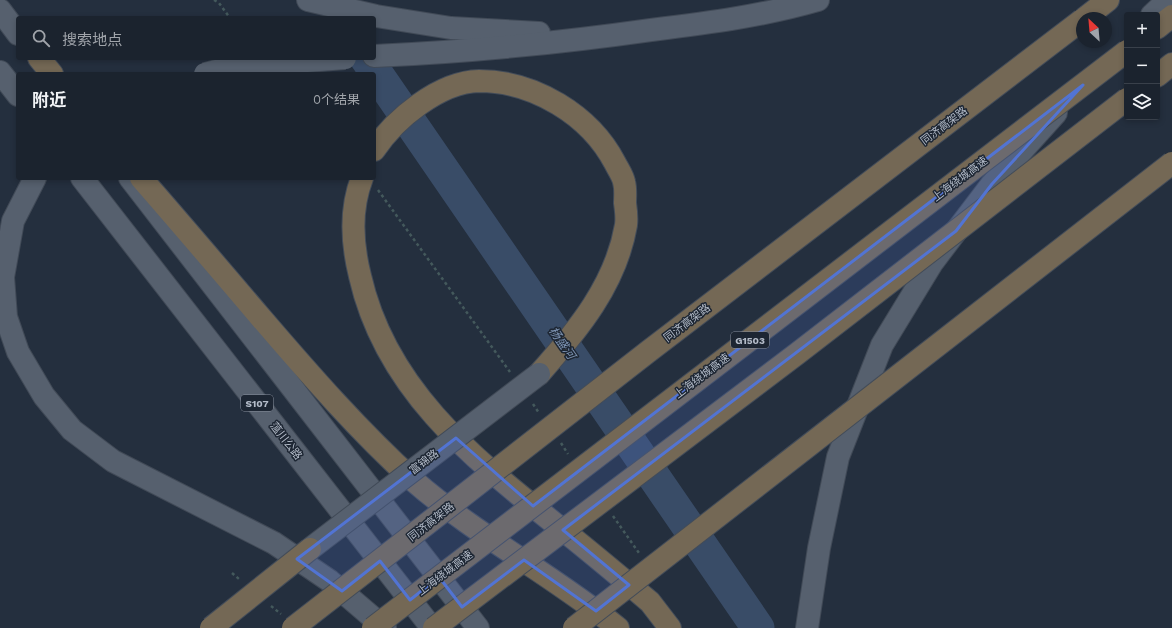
<!DOCTYPE html>
<html lang="zh">
<meta charset="utf-8">
<style>
body{margin:0;font-family:"Work Sans","Noto Sans SC",sans-serif;background:#242b36;color:#f1f3f6}
.controls{position:absolute;right:12px;top:12px;display:grid;overflow:hidden;border-radius:4px;box-shadow:0 2px 6px #0003}
.controls button{width:36px;height:36px;display:grid;place-items:center;padding:0;border:0;border-bottom:1px solid #39404a;background:#1b232e;color:#f1f3f6;font:20px sans-serif}
.compass{position:absolute;left:1076px;top:12px;width:36px;height:36px;border-radius:50%;background:#1b232e;box-shadow:0 2px 6px #0003;rotate:334deg}
.list{margin:0;padding:0;list-style:none}
h2{display:flex;justify-content:space-between;align-items:center;height:52px;margin:0;padding:0 16px;font-size:17px}
h2 small{font-size:13px;font-weight:400;color:#a0a4aa}
.icon{flex:none;width:22px;height:22px;fill:none;stroke:currentColor;stroke-width:2;stroke-linecap:round;stroke-linejoin:round}
.map{position:relative;flex:none;width:1172px;height:628px;overflow:hidden}
.search{position:absolute;background:#1b232e;box-shadow:0 2px 6px #0003;left:16px;top:16px;width:360px;height:44px;display:flex;align-items:center;gap:10px;box-sizing:border-box;padding:0 14px;border-radius:4px;color:#a0a4aa;font-size:15px}
.panel{position:absolute;background:#1b232e;box-shadow:0 2px 6px #0003;left:16px;top:72px;width:360px;height:108px;border-radius:4px}
.map>svg:first-child{display:block}
.lines{fill:none;stroke-linecap:round;stroke-linejoin:round}
.river{stroke:#394c67;stroke-width:33}
.major-casing{stroke:#414a57;stroke-width:24}
.highway-casing{stroke:#434c59;stroke-width:24}
.path{stroke:#44595c;stroke-width:2.5;stroke-dasharray:3 3;stroke-linecap:butt}
.major{stroke:#56606e;stroke-width:22}
.highway{stroke:#746855;stroke-width:22}
.major-bridge-casing{stroke:#414a57;stroke-width:24;stroke-linecap:butt}
.highway-bridge-casing{stroke:#434c59;stroke-width:24;stroke-linecap:butt}
.major-bridge{stroke:#56606e;stroke-width:22}
.highway-bridge{stroke:#746855;stroke-width:22}
.marked{fill:#5274d3;fill-opacity:0.2;stroke:#5274d3;stroke-width:3;stroke-linejoin:round}
.labels{text-anchor:middle;dominant-baseline:central;stroke-width:3;stroke-linejoin:round;paint-order:stroke}
.shield{fill:#1d2633;stroke:#878f9c;stroke-width:1}
.shield-label{font-size:10px;font-weight:bold;fill:#b4bcc9}
.street-label{font-size:11px;fill:#b4bcc9;stroke:#1d2633}
.water-label{font-size:12px;font-style:italic;fill:#7c92b1;stroke:#1d2633}
</style>
<div class="map">
<svg width="1172" height="628" viewBox="0 0 1172 628">
<rect width="100%" height="100%" fill="#242f3e"/>
<g class="lines">
<polyline class="river" points="366,58 758,628"/>
<defs>
<g id="major">
<polyline points="308,0 376,16 451,28 539,33"/>
<polyline points="0,10 18,34"/>
<polyline points="1152,15 1168,0"/>
<path d="M374,56C467,52 559,43 651,30C707,23 763,16 818,0"/>
<polyline points="0,72 18,95"/>
<polyline points="35,178 13,221 3,277 6,317 18,352 44,396 72,430 113,461 274,543 330,581 385,628"/>
<polyline points="82,178 432,628"/>
<polyline points="130,178 478,628"/>
<polyline points="807,628 819,548 838,457 882,345 932,263 992,184 1056,113"/>
</g>
<g id="highway">
<polyline points="1085,18 1108,0"/>
<polyline points="1157,28 1172,16"/>
<polyline points="39,58 52,74"/>
<polyline points="1157,76 1172,64"/>
<path d="M374,150C395,119 439,82 479,81C534,81 590,115 615,163C618,169 623,176 624,182C626,189 625,197 625,203C626,210 627,218 626,225C616,284 578,330 539,374"/>
<path d="M141,178C182,225 222,272 262,319C310,375 359,431 414,481C477,536 553,575 618,628"/>
<path d="M362,178C350,209 352,244 360,276C385,387 469,455 554,523C586,548 618,575 650,602L670,628"/>
</g>
</defs>
<use href="#major" class="major-casing"/>
<use href="#highway" class="highway-casing"/>
<g class="path">
<polyline points="214,0 219,3 230,18"/>
<polyline points="378,190 510,372"/>
<polyline points="533,404 539,413"/>
<polyline points="561,443 568,454"/>
<polyline points="613,516 639,553"/>
<polyline points="232,573 239,579"/>
<polyline points="271,606 281,614"/>
</g>
<use href="#major" class="major"/>
<use href="#highway" class="highway"/>
<defs>
<g id="major-bridge">
<polyline points="205,74 232,67 345,58"/>
<polyline points="310,549 539,374"/>
</g>
<g id="highway-bridge">
<polyline points="211,628 310,549"/>
<polyline points="293,628 649,351 1082,20"/>
<polyline points="373,628 1127,51"/>
<polyline points="434,628 798,353 1127,99"/>
<polyline points="574,628 1172,163"/>
</g>
</defs>
<use href="#major-bridge" class="major-bridge-casing"/>
<use href="#highway-bridge" class="highway-bridge-casing"/>
<use href="#major-bridge" class="major-bridge"/>
<use href="#highway-bridge" class="highway-bridge"/>
</g>
<path class="marked" d="M1083,85L992,184L956,231L563,530L629,585L596,611L524,560L462,607L439,577L410,600L380,561L342,591L297,559L456,438L533,506Z"/>
<g class="labels">
<g class="shield">
<rect x="731" y="332" width="38" height="16" rx="3"/>
<rect x="241" y="395" width="32" height="16" rx="3"/>
</g>
<g class="shield-label">
<text x="750" y="340">G1503</text>
<text x="257" y="403">S107</text>
</g>
<g class="street-label">
<text transform="translate(944 126) rotate(-37)">同济高架路</text>
<text transform="translate(960 179) rotate(-37)">上海绕城高速</text>
<text transform="translate(687 323) rotate(-37)">同济高架路</text>
<text transform="translate(702 376) rotate(-37)">上海绕城高速</text>
<text transform="translate(286 441) rotate(52)">蕰川公路</text>
<text transform="translate(424 462) rotate(-37)">富锦路</text>
<text transform="translate(431 522) rotate(-38)">同济高架路</text>
<text transform="translate(445 573) rotate(-37)">上海绕城高速</text>
</g>
<g class="water-label">
<text transform="translate(562 343) rotate(55)">杨盛河</text>
</g>
</g>
</svg>
<div class="controls">
<button>+</button>
<button>−</button>
<button><svg class="icon" aria-label="layers" viewBox="0 0 24 24"><path d="M12 4l9 5-9 5-9-5zM3 14l9 5 9-5"/></svg></button>
</div>
<svg class="compass" viewBox="-18 -18 36 36"><path d="M0-13l5 13h-10z" fill="#e53935"/><path d="M0 13l5-13h-10z" fill="#a0a4aa"/></svg>
<div class="search"><svg class="icon" aria-label="search" viewBox="0 0 24 24"><circle cx="10" cy="10" r="6"/><path d="M15 15l6 6"/></svg>搜索地点</div>
<section class="panel">
<h2>附近<small>0个结果</small></h2>
<ul class="list">
</ul>
</section>
</div>
